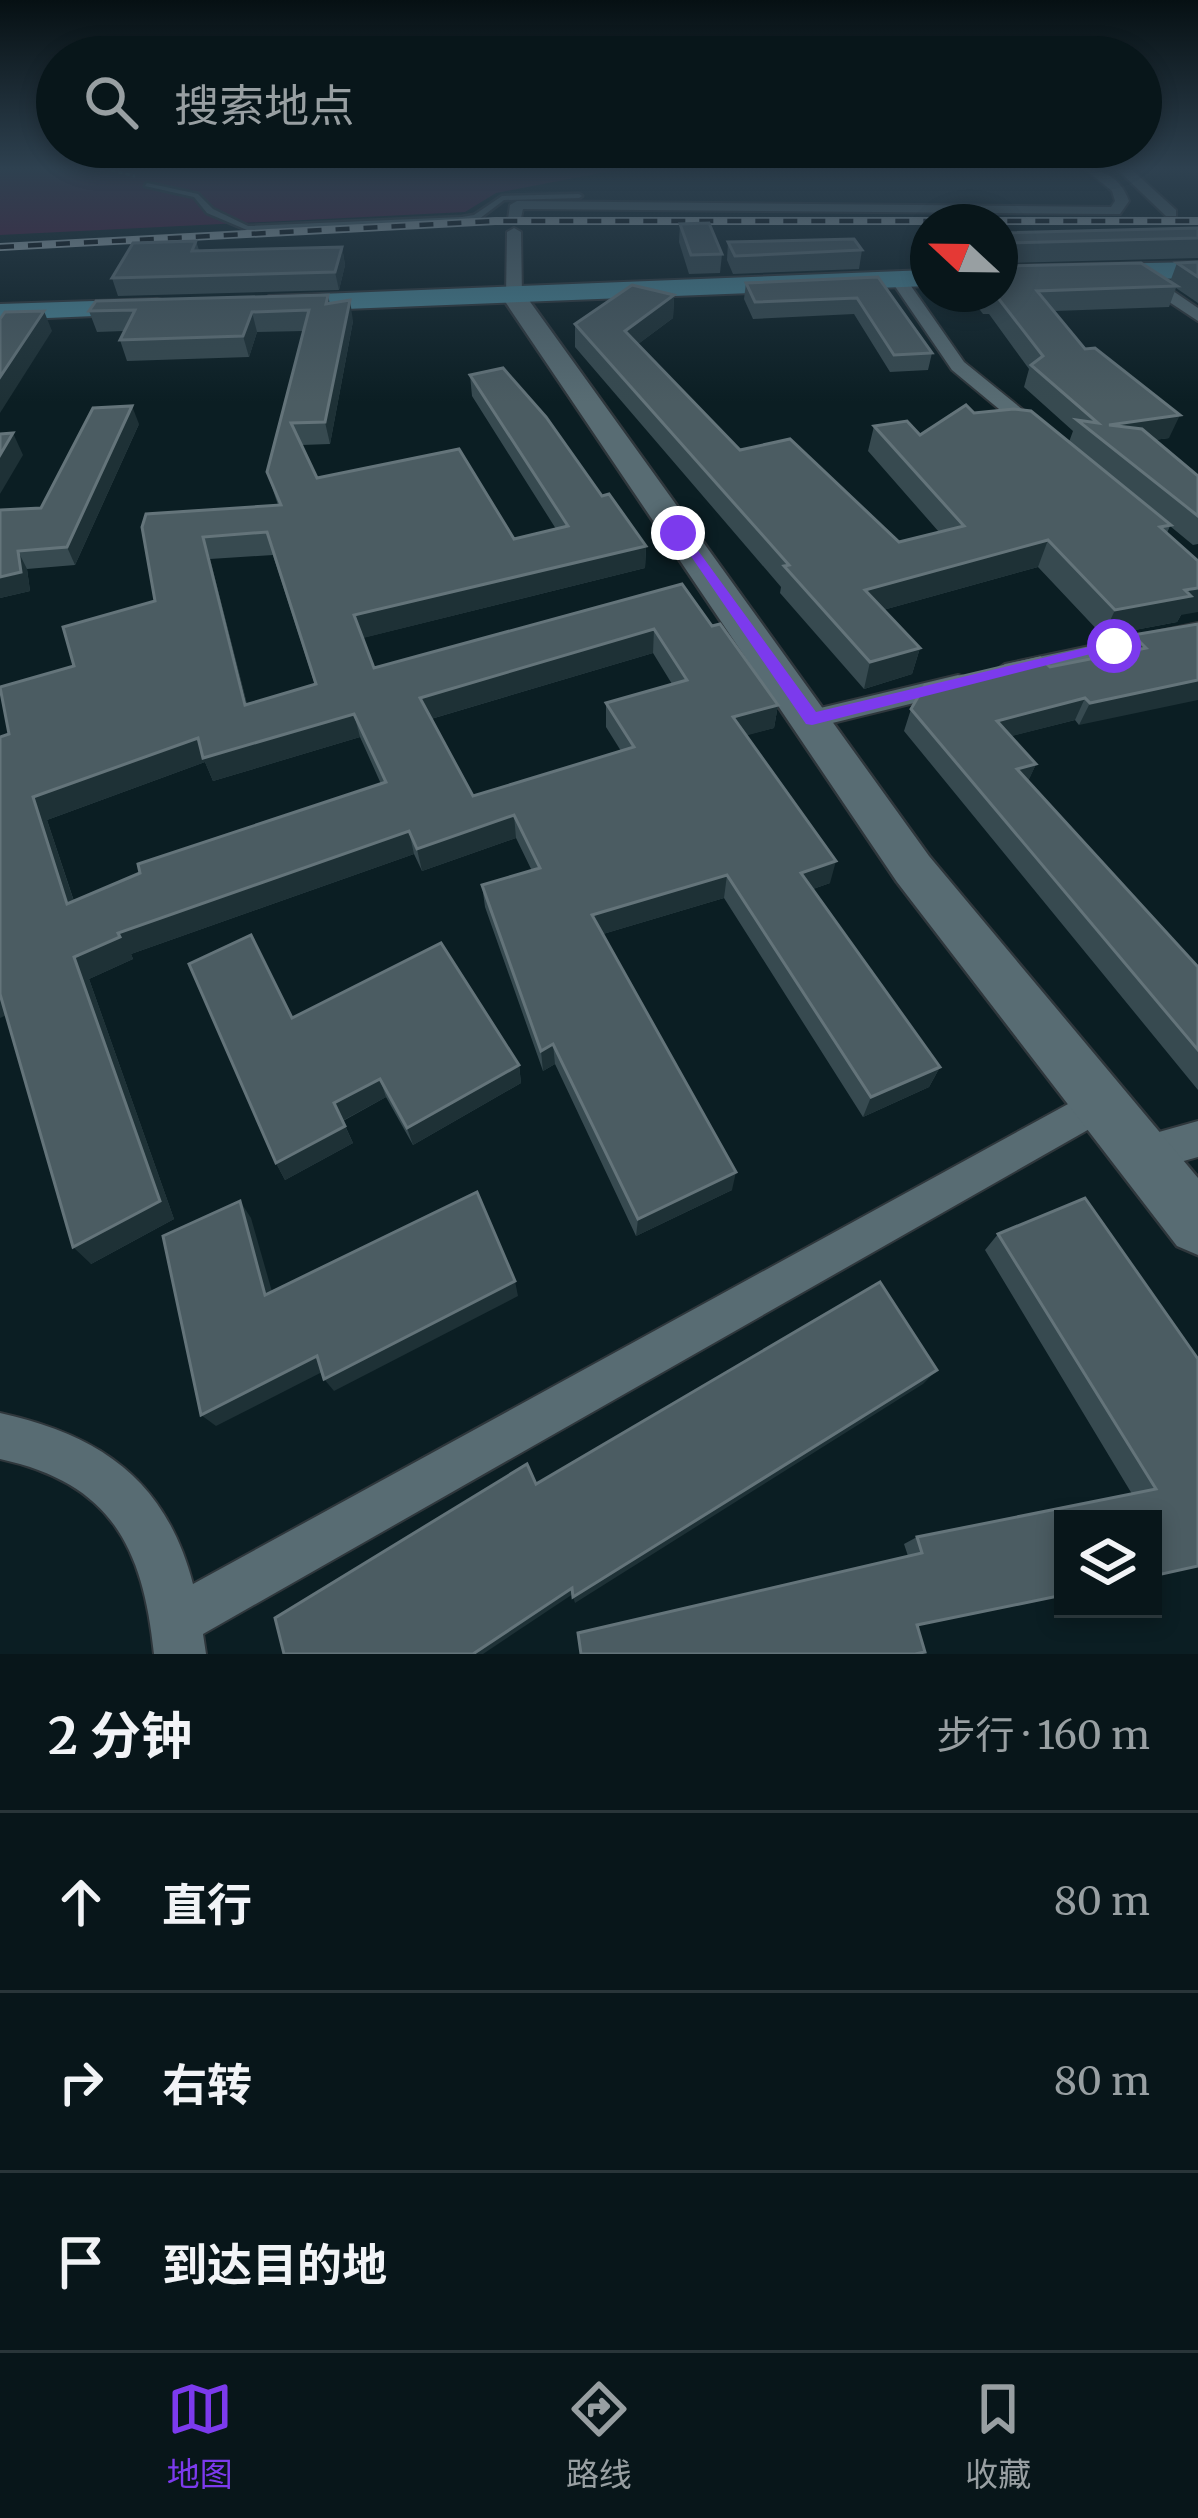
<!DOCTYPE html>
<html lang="zh">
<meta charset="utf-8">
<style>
body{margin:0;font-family:Merriweather,"Noto Sans SC",serif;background:#111f23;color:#f1f3f6}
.controls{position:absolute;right:36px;bottom:36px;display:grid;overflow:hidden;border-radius:0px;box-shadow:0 6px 18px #0003}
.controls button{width:108px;height:108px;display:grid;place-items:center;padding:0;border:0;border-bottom:3px solid #293539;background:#08161a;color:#f1f3f6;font:60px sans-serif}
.compass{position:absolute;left:910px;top:204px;width:108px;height:108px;border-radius:50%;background:#08161a;box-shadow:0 6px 18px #0003;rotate:292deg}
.stop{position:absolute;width:36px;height:36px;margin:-27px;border:9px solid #7c3aed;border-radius:50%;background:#fff}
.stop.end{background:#7c3aed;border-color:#fff;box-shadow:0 3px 12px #0008}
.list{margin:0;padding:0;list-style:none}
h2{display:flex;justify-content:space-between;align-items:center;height:156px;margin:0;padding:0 48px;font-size:51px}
h2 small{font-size:39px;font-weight:400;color:#989fa2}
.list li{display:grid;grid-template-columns:78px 1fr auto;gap:36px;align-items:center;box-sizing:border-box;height:180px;padding:0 48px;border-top:3px solid #293539}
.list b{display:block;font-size:45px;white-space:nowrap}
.list em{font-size:39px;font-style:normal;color:#989fa2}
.icon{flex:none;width:66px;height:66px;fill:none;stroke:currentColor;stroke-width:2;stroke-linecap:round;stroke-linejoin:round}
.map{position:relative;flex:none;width:1198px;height:1654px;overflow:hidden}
.search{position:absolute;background:#08161a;box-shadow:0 6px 18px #0003;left:36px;right:36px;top:36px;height:132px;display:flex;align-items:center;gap:30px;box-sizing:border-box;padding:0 42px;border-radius:66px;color:#989fa2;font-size:45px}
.sheet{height:696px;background:#08161a}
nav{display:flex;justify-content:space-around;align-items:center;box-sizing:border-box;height:168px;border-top:3px solid #293539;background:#08161a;font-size:33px;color:#989fa2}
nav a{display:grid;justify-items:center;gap:6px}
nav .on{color:#7c3aed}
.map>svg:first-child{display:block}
.green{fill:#4f163d}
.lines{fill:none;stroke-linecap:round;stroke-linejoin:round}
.lane-casing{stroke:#2f373c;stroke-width:5}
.street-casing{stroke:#2f373c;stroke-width:4}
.secondary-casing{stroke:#2f373c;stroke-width:5}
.primary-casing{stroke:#2f373c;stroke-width:4}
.path{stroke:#596a6f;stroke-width:3;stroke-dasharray:4.5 3;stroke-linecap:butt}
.lane{fill:#586c73;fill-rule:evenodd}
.street{fill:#586c73;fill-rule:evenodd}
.secondary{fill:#586c73;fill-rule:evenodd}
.primary{fill:#4a8596;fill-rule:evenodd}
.rail-casing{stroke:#a9b7bc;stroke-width:8}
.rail{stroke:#020709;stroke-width:4.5;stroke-dasharray:14;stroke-linecap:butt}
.wall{fill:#374a50;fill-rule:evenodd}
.shaded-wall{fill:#1e3136}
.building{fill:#4b5c62;stroke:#64747a;stroke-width:3;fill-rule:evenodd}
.route{fill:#7c3aed}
</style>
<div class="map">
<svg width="1198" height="1654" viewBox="0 0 1198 1654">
<rect width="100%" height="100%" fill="#0b1e23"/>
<polygon class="green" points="0,170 616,170 496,193 465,212 0,235"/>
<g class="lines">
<defs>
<polygon id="lane" points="147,183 198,194 213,209 248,226 462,217 474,215 502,196 579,194 582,196 579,198 504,200 479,219 462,221 247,230 207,213 194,197 145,186"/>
<g id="street">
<path d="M1086,170C1107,170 1122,181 1129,201L1120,214L523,209L520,222L508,219L510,205L517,201L1111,207L1115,201L1112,191Z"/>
<polygon points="1118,170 1132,170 1176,210 1176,216 1166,216"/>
<polygon points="514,228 521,232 522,297 514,302 506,297 507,232"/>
<polygon points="1133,272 1145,272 1198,308 1198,321 1133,278"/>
<polygon points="892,276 904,276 964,362 1049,431 1049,439 1035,439 952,370 890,279"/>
<polygon points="1198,623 1198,639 1005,682 992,673 1005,664"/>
<polygon points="958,675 967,678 971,684 967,690 812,728 798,719 812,710"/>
<path d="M1101,1086L1114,1091L1120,1103L1114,1115L203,1634L206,1654H154C143,1547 111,1483 0,1459V1413C100,1435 166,1480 193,1584Z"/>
<polygon points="1198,1121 1198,1157 1141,1173 1127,1167 1122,1154 1127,1141"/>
</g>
<polygon id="secondary" points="514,290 523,292 929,856 1198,1178 1198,1255 1177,1246 897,882 502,297"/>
<g id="primary">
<polygon points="1198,262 1198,278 1000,282 1000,266"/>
<polygon points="928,270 928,286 269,312 256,304 269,296"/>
<polygon points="157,299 166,301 170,307 166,313 0,320 0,304"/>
</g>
</defs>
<use href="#lane" class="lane-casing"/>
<use href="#street" class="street-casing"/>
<use href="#secondary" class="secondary-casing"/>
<use href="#primary" class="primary-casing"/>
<polyline class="path" points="111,170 135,176"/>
<use href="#lane" class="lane"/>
<use href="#street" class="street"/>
<use href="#secondary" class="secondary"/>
<use href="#primary" class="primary"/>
<defs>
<polyline id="rail" points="0,247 495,221 1198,221"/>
</defs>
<use href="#rail" class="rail-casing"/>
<use href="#rail" class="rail"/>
</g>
<g class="wall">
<polygon points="680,224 722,254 720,273 689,274 679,242"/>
<polygon points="1198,228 1198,258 1002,263 1006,266 1170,282 1177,263 1198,262 1198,303 1176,288 1169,307 1054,311 1085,349 1169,438 1154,440 1198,476 1198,544 1193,545 1170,526 1167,533 1181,615 1177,622 1103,636 1038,567 883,610 920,648 912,674 864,689 780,593 781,587 575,347 575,324 674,295 673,318 638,344 740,450 899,542 939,532 868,451 874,426 920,435 974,413 1069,442 1073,431 1024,387 1029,369 989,314 983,314 968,294 1000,294 1000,233"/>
<polygon points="196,241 199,250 342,247 345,265 339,290 118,296 112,278"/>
<polygon points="728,242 862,250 859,269 733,274 727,260"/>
<polygon points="878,277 932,353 928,370 890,372 854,314 753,319 744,299 746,283"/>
<path d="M328,295L330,304L353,321L330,444L302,445L317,478L514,539L556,529L472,396L470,375L602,496L646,546L645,568L362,638L374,668L682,584L712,626L778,705L774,728L746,735L830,883L813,889L940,1067L929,1087L863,1117L724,898L603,934L732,1190L636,1236L555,1064L543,1071L485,907L482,885L532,871L516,838L422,871L414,854L131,954L133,959L89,979L174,1219L91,1264L9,734L74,666L155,601L142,527L278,505L267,472L304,331L257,332L249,357L127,361L120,340L124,331L97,332L89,311ZM273,555L315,685L247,704L210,559ZM653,653L672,684L606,703V727L621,751L473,796L431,719ZM360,737L381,784L74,901L47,820L205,762L213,781Z"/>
<polygon points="139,424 75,565 27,569 30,591 0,598 0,510 41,508"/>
<polygon points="1198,624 1079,725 1075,720 1011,736 1036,764 1028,781 1198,967 1198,1090 904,731 911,709 1124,652 1133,635"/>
<polygon points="292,1018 519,1065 521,1083 413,1145 386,1097 343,1121 353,1143 285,1180 276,1163"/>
<polygon points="1085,1198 1198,1567 908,1556 904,1544 917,1537 1132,1494 985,1250 998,1234"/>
</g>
<g class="shaded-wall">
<polygon points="342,247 345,265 339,290 335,272"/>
<polygon points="674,295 673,318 625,354 625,331"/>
<polygon points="350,300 353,321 330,444 325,422"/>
<polygon points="44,311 52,331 0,413 0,377"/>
<polygon points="252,312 257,332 249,357 243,336"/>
<polygon points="132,406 139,424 75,565 67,547"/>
<polygon points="1180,415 1169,438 1110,446 1109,425"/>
<polygon points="13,433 23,455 0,494 0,455"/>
<polygon points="203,537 210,559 253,728 245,705"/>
<polygon points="1048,540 1038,567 858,617 865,590"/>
<polygon points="646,546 645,568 359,639 354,615"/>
<polygon points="18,551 27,569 30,591 0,598 0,577"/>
<polygon points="1198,588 1198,612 1181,615 1177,622 1103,636 1115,610"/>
<polygon points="654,629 653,653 424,721 420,698"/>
<polygon points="920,648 912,674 864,689 870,662"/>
<polygon points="1198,680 1198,700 1079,725 1090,703"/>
<polygon points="1085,698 1075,720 988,742 997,721"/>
<polygon points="778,705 774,728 730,740 733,717"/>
<polygon points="354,714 360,737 213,781 205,762 47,820 82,926 67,904 33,797 198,738"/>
<polygon points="1036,764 1026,786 1017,769"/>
<polygon points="514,815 516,838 422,871 417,849"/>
<polygon points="409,831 414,854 131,954 133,959 89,979 174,1219 91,1264 73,1247 74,957 118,933"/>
<polygon points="836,861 830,883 796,895 801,873"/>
<polygon points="727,875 724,898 593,937 592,915"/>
<polygon points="0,992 16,1011 0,1018"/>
<polygon points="553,1044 555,1064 543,1071 541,1051"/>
<polygon points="519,1065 521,1083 413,1145 407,1128"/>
<polygon points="940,1067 929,1087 863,1117 871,1097"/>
<polygon points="380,1079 386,1097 342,1121 334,1103"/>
<polygon points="345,1126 353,1143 285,1180 276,1163"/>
<polygon points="736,1172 732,1190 636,1236 638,1219"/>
<polygon points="240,1201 251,1218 277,1309 265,1295"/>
<polygon points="515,1281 518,1296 334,1391 324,1379"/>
<polygon points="317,1356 328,1369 216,1426 201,1415"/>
<polygon points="937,1370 923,1384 575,1603 573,1597"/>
<polygon points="572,1588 573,1594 483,1654 473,1654"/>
</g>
<g class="building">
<polygon points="709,223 722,254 691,255 680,224"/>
<polygon points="1198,228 1198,238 1002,243 1001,262 1006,266 1141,263 1177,286 1037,291 1085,349 1095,348 1180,415 1109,425 1142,429 1198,476 1198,516 1077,420 1098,423 1031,365 1043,356 995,294 1000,294 1000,233"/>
<polygon points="854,239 862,250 735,256 728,242"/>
<polygon points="196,241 192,251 342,247 335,272 112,278 133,243"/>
<polygon points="1198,262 1198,277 1177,263"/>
<polygon points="878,277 932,353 894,355 857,298 755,302 746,283"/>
<polygon points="632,285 674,295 625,331 740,450 790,439 899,542 964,526 874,426 907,421 920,435 966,405 974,413 1014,409 1031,411 1171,525 1160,527 1198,561 1198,588 1185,590 1191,596 1115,610 1048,540 865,590 920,648 870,662 784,566 789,565 575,324"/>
<path d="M328,295L326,304L350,300L325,422L291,423L317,478L459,449L514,539L568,526L470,375L503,368L546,417L602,496L609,494L646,546L354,615L374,668L682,584L712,626L720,624L778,705L733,717L836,861L801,873L940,1067L871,1097L727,875L592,915L736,1172L638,1219L553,1044L541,1051L482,885L540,868L514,815L417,849L409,831L118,933L120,937L74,957L160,1201L73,1247L0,994V737L9,734L0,687L74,666L63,627L155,601L142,527L146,514L281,505L267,472L309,310L252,312L243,336L120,340L135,310L89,311L96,301ZM267,532L316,684L245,705L203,537ZM654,629L687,680L606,703L634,747L473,796L420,698ZM354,714L386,782L138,864L140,873L67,904L33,797L198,738L203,758Z"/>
<polygon points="44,311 0,377 0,319 5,312"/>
<polygon points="132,406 67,547 18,551 21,572 0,577 0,510 41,508 93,408"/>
<polygon points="13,433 0,455 0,434"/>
<polygon points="1198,624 1198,680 1090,703 1085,698 997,721 1036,764 1017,769 1198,967 1198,1050 911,709 925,685 1040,658 1050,667 1146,648 1133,635"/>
<polygon points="251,935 292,1018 441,943 519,1065 407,1128 380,1079 334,1103 345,1126 276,1163 189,964"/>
<polygon points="477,1192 515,1281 324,1379 317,1356 201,1415 163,1236 240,1201 265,1295"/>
<polygon points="1085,1198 1198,1359 1198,1566 1153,1576 1153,1519 1063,1519 1063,1595 917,1625 925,1652 915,1654 581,1654 578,1633 922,1553 917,1537 1156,1489 998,1234"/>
<polygon points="880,1282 937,1370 573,1597 572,1588 473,1654 284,1654 275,1618 527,1464 536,1484"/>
</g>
<linearGradient id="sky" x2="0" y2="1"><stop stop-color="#061013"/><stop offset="0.42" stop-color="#2e4150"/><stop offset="1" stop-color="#2e4150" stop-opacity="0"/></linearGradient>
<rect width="1198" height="402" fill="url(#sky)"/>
<polygon class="route" points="673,530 683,530 816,712 1114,641 1122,646 812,725 806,724"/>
</svg>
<div class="controls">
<button><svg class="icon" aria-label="layers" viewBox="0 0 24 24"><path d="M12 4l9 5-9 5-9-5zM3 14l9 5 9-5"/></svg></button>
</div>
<svg class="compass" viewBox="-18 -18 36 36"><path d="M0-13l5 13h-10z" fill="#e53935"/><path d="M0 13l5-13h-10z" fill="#989fa2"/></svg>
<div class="stop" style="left:1114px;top:646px"></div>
<div class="stop end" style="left:678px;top:533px"></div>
<div class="search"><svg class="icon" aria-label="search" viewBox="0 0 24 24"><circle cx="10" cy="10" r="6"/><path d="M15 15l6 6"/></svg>搜索地点</div>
</div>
<section class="sheet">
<h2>2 分钟<small>步行 · 160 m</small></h2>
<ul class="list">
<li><svg class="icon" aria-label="ahead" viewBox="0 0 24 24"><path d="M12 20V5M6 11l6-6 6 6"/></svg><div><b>直行</b></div><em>80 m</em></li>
<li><svg class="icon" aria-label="right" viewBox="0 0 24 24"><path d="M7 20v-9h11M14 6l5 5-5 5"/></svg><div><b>右转</b></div><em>80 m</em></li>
<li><svg class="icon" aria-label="arrive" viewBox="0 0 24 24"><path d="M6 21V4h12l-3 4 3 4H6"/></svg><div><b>到达目的地</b></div></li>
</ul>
</section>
<nav>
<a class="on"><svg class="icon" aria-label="map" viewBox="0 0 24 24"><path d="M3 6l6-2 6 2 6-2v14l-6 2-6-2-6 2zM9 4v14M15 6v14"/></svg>地图</a>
<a><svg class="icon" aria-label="directions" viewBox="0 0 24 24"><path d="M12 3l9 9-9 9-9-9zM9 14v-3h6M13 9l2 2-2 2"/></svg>路线</a>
<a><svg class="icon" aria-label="saved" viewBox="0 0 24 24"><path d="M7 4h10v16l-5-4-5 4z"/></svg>收藏</a>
</nav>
